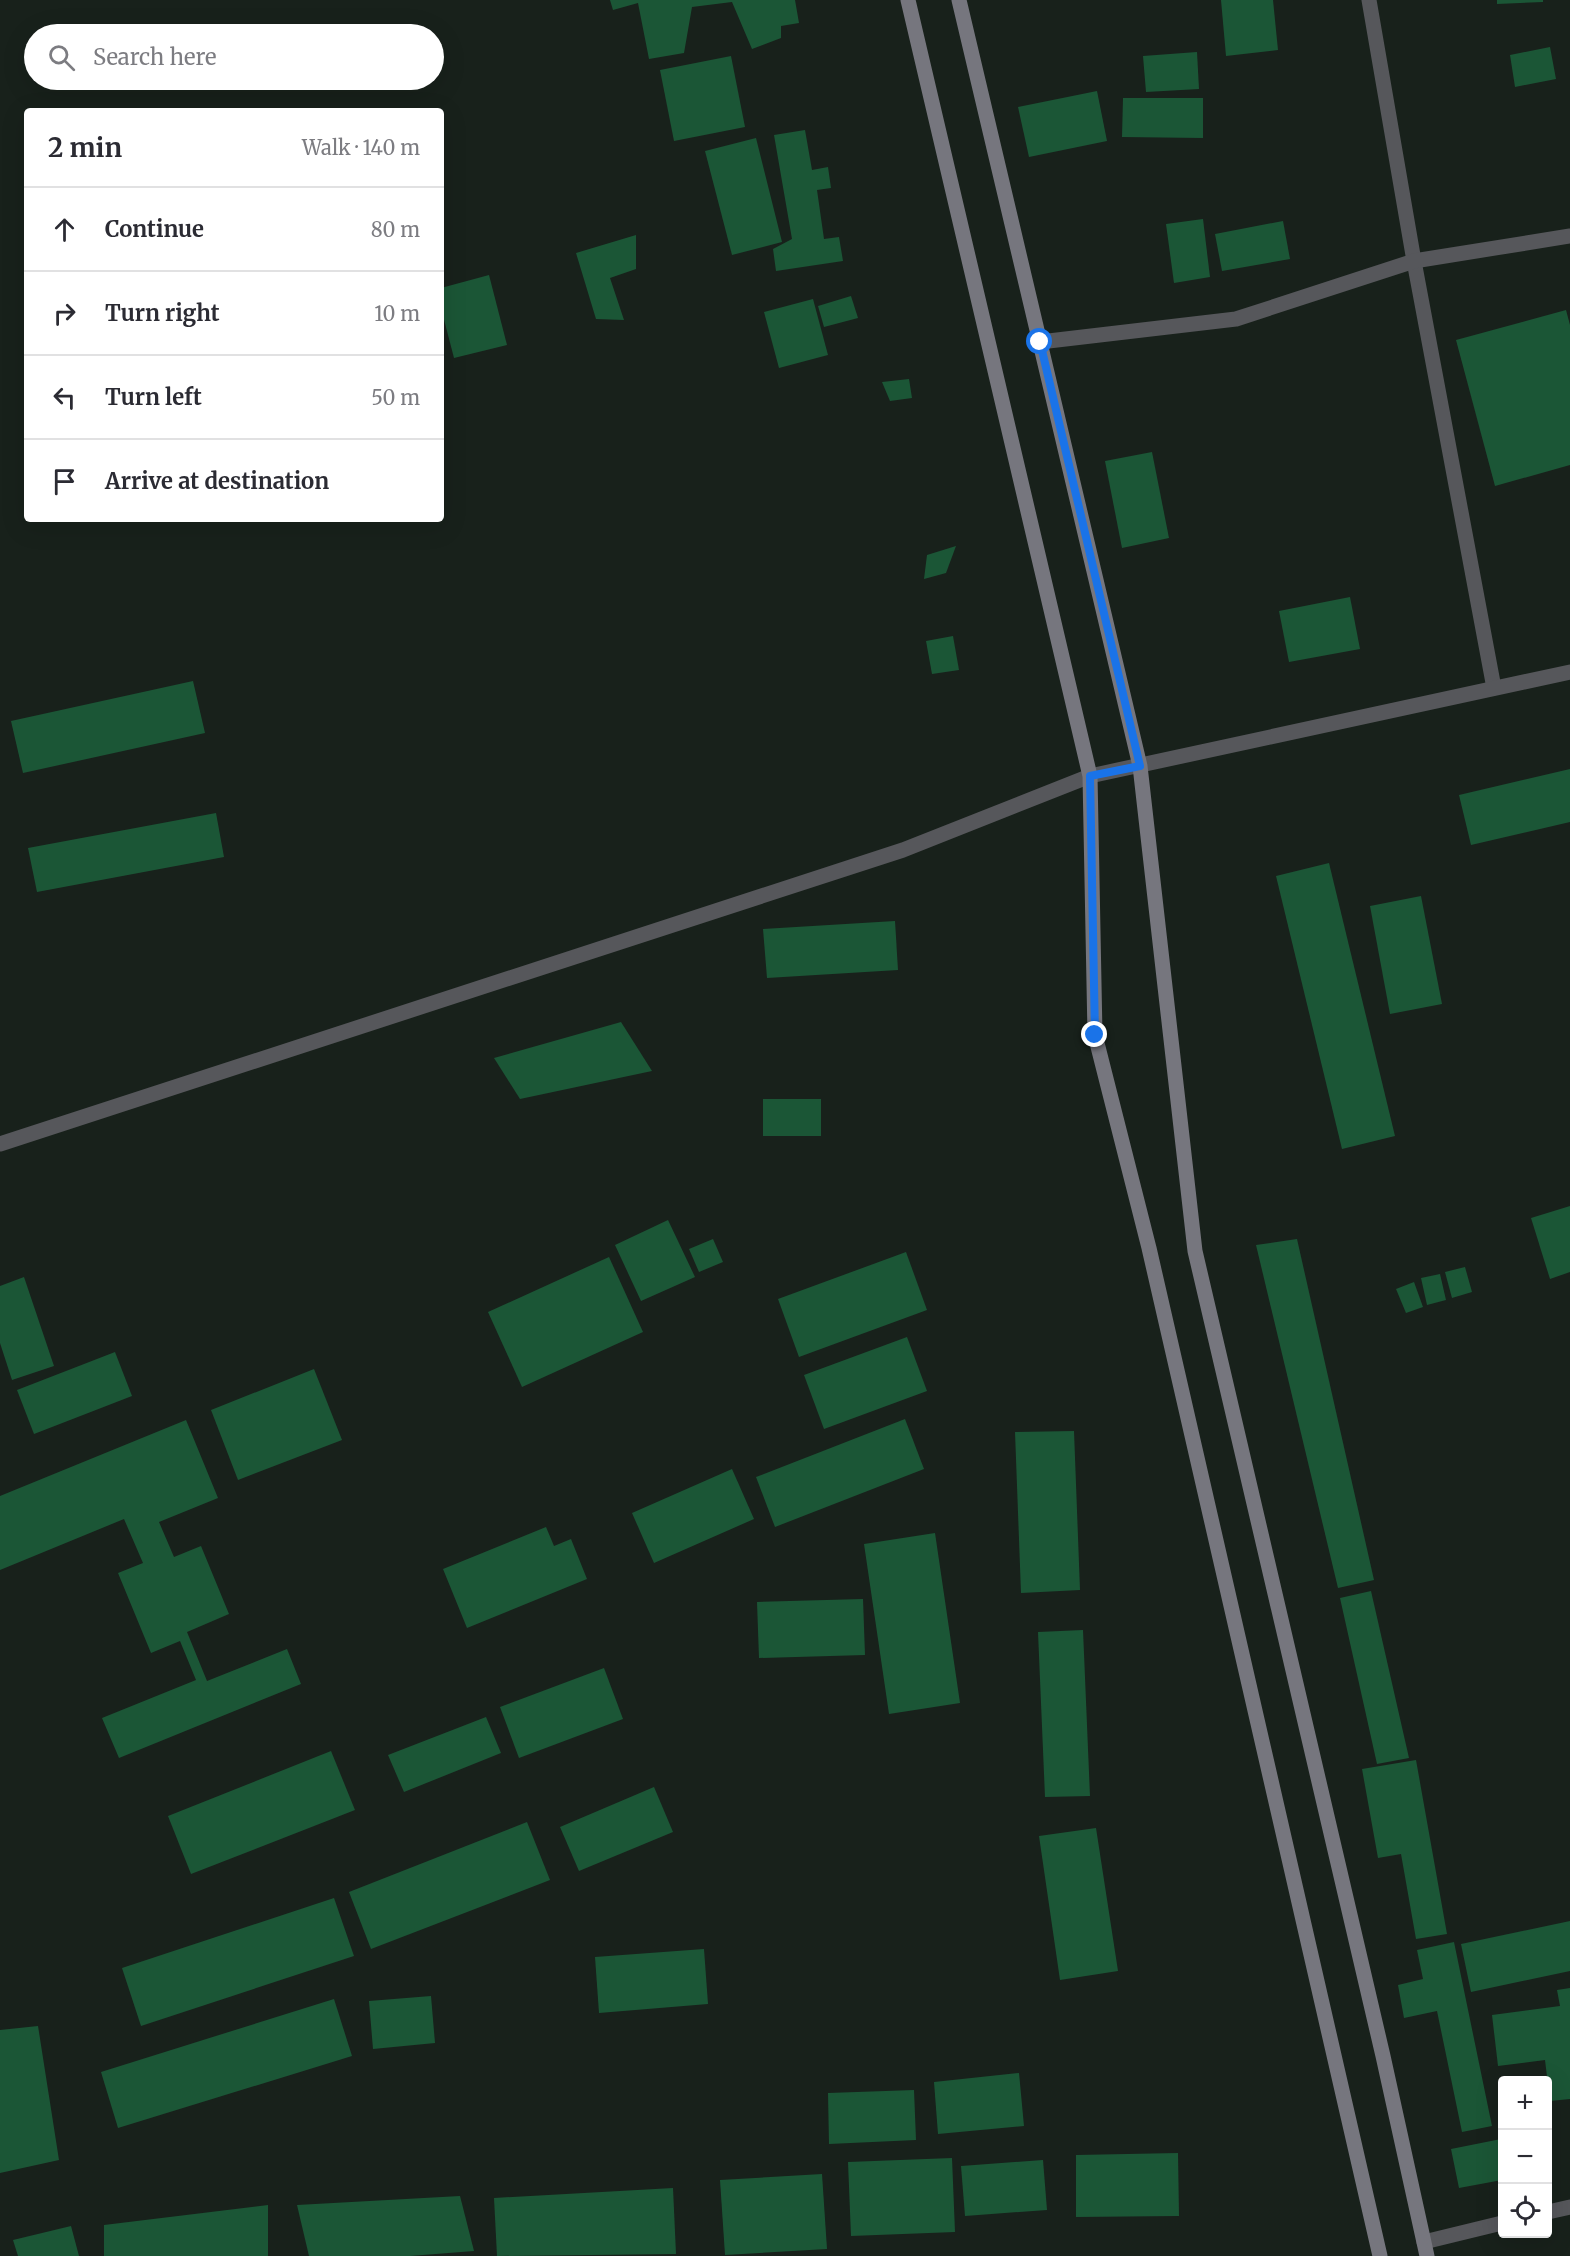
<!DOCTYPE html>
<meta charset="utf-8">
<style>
body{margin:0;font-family:Merriweather,serif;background:#f2f2f3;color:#2b2b33}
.controls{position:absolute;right:18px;bottom:18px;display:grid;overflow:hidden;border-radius:6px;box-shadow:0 6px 24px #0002}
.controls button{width:54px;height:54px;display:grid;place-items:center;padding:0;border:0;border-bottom:2px solid #e1e1e2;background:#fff;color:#2b2b33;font:30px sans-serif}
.stop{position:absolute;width:18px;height:18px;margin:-14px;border:4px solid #1a73e8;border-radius:50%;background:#fff}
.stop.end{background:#1a73e8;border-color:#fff;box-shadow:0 2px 6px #0008}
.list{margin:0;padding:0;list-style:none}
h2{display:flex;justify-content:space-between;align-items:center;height:78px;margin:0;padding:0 24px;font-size:26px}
h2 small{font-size:20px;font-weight:400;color:#7c7c81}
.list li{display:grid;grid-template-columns:39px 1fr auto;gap:18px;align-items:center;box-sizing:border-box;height:84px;padding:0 24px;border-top:2px solid #e1e1e2}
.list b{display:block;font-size:22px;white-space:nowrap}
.list em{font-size:20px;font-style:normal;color:#7c7c81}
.icon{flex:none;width:33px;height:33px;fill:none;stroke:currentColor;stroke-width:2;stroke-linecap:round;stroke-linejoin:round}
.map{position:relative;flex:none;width:1570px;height:2256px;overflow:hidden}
.search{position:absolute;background:#fff;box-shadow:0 6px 24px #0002;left:24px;top:24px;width:420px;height:66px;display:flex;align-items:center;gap:15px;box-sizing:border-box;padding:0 21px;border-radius:33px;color:#7c7c81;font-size:22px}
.panel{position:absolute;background:#fff;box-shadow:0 6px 24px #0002;left:24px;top:108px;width:420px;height:414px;border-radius:6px}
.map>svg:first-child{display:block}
.building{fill:#1b5636}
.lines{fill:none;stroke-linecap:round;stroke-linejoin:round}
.street{stroke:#56575b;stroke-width:15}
.secondary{stroke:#76767e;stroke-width:15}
.route{stroke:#1a73e8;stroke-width:8}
</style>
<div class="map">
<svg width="1570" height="2256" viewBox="0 0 1570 2256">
<rect width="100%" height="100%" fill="#18211b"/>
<g class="building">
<polygon points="610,0 795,0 799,23 781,26 781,38 752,49 732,2 692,7 684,53 649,59 638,3 613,10"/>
<polygon points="1221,0 1273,0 1278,50 1226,56"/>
<polygon points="1497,0 1543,0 1543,2 1497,4"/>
<polygon points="1550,47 1556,79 1515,87 1510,55"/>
<polygon points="1197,52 1199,89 1146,92 1143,56"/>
<polygon points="731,56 745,127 674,141 660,70"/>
<polygon points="1097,91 1107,141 1029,157 1018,107"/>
<polygon points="1123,98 1203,98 1203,138 1122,137"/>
<polygon points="805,130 812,170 828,167 831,188 817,190 824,239 839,237 843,261 776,271 773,249 792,239 774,135"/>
<polygon points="756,138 782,242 732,255 705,151"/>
<polygon points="1203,219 1210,277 1174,283 1166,224"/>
<polygon points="1283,221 1290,259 1222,271 1215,234"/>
<polygon points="636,235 636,269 610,278 624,320 596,319 576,253"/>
<polygon points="489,275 507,345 454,358 441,308 441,288"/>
<polygon points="851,296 858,318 824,327 818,306"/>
<polygon points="813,299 828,355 779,368 764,312"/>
<polygon points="1566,310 1570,325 1570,465 1495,486 1456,340"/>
<polygon points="909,379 912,398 890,401 882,382"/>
<polygon points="1152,452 1169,538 1122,548 1105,461"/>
<polygon points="956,546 946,573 924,579 927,555"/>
<polygon points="1350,597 1360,649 1289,662 1279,611"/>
<polygon points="953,636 959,670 932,674 926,641"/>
<polygon points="193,681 205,733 23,773 11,721"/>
<polygon points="1570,769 1570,822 1471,845 1459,795"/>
<polygon points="216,813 224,857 37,892 28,848"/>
<polygon points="1329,863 1395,1136 1342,1149 1276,876"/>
<polygon points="1421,896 1442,1004 1390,1014 1370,906"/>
<polygon points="895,921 898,970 767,978 763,929"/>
<polygon points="621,1022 652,1071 520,1099 494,1058"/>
<rect x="763" y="1099" width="58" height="37"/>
<polygon points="1570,1206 1570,1272 1550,1279 1531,1218"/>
<polygon points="668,1220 695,1277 641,1301 615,1245"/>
<polygon points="713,1239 723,1262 699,1272 689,1249"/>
<polygon points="1297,1239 1374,1580 1338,1588 1256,1245"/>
<polygon points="906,1252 927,1310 799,1357 778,1299"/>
<polygon points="609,1257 643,1332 522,1387 488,1312"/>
<polygon points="1465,1267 1472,1292 1452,1298 1445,1272"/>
<polygon points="1440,1274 1446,1300 1427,1305 1421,1278"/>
<polygon points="24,1277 54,1366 12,1380 0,1343 0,1286"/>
<polygon points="1414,1282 1423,1307 1406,1313 1396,1289"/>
<polygon points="907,1337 927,1391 824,1429 804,1375"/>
<polygon points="115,1352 132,1396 34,1434 17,1390"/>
<polygon points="314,1369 342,1440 238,1480 211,1410"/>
<polygon points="905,1419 924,1469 775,1527 756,1477"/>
<polygon points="186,1420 218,1498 159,1522 174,1557 201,1546 229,1614 187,1632 207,1681 287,1649 301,1684 119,1758 102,1718 196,1680 180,1641 151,1653 118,1573 143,1563 124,1519 0,1570 0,1496"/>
<polygon points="1074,1431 1080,1590 1021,1593 1015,1432"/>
<polygon points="732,1469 754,1519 654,1563 632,1513"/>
<polygon points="546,1527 554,1546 571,1539 587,1579 467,1628 443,1569"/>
<polygon points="935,1533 960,1703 889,1714 864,1544"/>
<polygon points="1371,1591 1409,1758 1377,1764 1340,1598"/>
<polygon points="863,1599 865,1655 759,1658 757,1602"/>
<polygon points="1083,1630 1090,1796 1045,1797 1038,1632"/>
<polygon points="604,1668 623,1719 519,1758 500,1707"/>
<polygon points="486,1717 501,1753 404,1792 388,1755"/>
<polygon points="331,1751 355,1810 191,1874 168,1816"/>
<polygon points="1416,1760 1447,1934 1416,1939 1401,1854 1378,1858 1362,1769"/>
<polygon points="654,1787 673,1832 579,1871 560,1827"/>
<polygon points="527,1822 550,1880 371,1949 349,1892"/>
<polygon points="1096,1828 1118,1971 1060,1980 1039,1836"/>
<polygon points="334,1898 354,1956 141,2026 122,1968"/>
<polygon points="1570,1921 1570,1971 1471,1992 1461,1944"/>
<polygon points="1454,1942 1492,2126 1462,2132 1437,2011 1404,2018 1398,1985 1423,1979 1417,1950"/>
<polygon points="704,1949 708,2004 599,2013 595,1957"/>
<polygon points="1570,1988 1570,2099 1550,2101 1545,2060 1498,2066 1492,2015 1560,2006 1557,1990"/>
<polygon points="431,1996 435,2043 373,2049 369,2001"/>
<polygon points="334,1999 352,2056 118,2128 101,2072"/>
<polygon points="38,2026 59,2160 0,2173 0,2030"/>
<polygon points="1019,2073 1024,2126 938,2134 934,2082"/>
<polygon points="914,2090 916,2140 829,2144 828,2093"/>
<polygon points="1501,2139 1502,2180 1459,2188 1451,2149"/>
<polygon points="1178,2153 1179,2216 1076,2217 1076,2155"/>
<polygon points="952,2158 955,2232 851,2236 848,2162"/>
<polygon points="1043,2160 1047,2210 965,2216 961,2166"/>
<polygon points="822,2174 827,2249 725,2255 720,2180"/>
<polygon points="673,2188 676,2254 497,2256 494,2198"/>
<polygon points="460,2196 474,2251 410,2256 309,2256 297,2205"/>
<polygon points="268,2205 268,2256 104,2256 104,2225"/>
<polygon points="71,2226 79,2256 18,2256 13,2240"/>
</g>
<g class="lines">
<g class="street">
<polyline points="1369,0 1414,261 1494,688"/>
<polyline points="1040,342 1236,319 1414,261 1570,236"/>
<polyline points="0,1144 903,850 1090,776 1570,672"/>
<polyline points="1548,2212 1570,2207"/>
<polyline points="1424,2242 1502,2223"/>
</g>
<g class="secondary">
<polyline points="908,0 1090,776 1095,1035 1149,1248 1380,2256"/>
<polyline points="959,0 1140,766 1195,1251 1383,2056 1427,2256"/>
</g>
</g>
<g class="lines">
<polyline class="route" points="1040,342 1140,766 1090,776 1095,1035"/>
</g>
</svg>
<div class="controls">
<button>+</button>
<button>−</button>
<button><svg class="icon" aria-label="locate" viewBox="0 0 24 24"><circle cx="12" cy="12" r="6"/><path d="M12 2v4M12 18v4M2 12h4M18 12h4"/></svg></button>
</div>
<div class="stop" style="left:1040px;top:342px"></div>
<div class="stop end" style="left:1095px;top:1035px"></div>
<div class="search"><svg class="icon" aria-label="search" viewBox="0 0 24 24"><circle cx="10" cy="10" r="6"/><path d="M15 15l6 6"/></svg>Search here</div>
<section class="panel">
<h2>2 min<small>Walk · 140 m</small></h2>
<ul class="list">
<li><svg class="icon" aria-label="ahead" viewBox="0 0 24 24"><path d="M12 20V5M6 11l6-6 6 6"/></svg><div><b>Continue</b></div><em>80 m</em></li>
<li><svg class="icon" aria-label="right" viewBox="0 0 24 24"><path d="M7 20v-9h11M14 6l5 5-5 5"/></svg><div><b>Turn right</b></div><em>10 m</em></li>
<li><svg class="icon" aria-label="left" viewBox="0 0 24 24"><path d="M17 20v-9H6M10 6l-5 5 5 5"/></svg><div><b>Turn left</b></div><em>50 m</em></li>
<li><svg class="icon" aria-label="arrive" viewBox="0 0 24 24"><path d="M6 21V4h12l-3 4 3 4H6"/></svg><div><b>Arrive at destination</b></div></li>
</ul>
</section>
</div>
